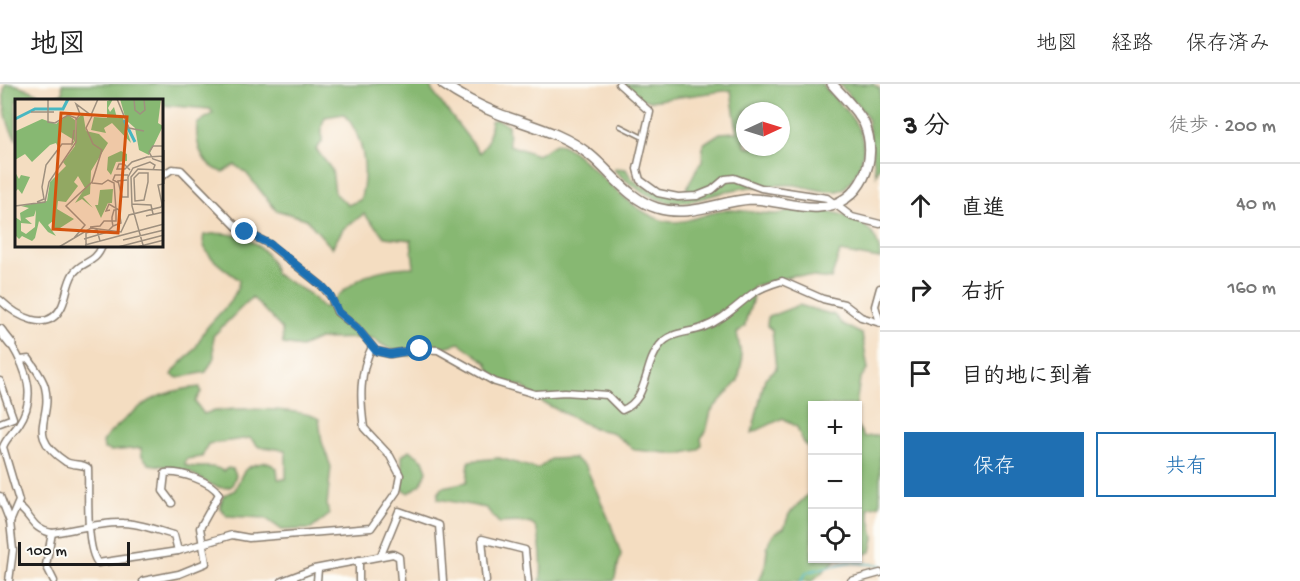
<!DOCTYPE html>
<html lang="ja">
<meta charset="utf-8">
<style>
body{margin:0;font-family:"Gochi Hand","Klee One",sans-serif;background:#f2f2f2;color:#222}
.controls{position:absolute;right:18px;bottom:18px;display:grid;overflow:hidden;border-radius:0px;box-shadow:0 2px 4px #0004}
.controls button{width:54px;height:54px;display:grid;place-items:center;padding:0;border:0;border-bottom:2px solid #e0e0e0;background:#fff;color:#222;font:30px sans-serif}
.compass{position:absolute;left:736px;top:18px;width:54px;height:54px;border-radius:50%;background:#fff;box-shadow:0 2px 4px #0004;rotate:86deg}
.scale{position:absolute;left:18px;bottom:15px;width:112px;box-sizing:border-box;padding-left:6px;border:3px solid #1c1c1c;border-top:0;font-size:16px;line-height:21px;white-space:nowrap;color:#1c1c1c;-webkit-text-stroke:4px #fdfcf7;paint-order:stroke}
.stop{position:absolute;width:18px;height:18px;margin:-14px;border:4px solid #1f6fb2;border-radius:50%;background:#fff}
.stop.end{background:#1f6fb2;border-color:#fff;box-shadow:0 2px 6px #0008}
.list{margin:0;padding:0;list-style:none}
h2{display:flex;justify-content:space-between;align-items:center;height:78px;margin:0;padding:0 24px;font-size:26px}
h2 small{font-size:20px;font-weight:400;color:#767676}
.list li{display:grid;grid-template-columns:39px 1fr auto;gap:18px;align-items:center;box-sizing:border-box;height:84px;padding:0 24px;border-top:2px solid #e0e0e0}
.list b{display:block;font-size:22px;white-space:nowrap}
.list em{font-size:20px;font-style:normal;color:#767676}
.actions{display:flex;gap:12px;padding:18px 24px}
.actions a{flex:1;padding:14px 0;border:2px solid #1f6fb2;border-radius:0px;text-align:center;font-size:21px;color:#1f6fb2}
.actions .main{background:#1f6fb2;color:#fff}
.icon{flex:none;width:33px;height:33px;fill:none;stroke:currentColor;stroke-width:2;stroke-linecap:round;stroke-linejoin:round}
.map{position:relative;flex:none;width:880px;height:497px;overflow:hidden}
header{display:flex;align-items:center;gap:36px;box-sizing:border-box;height:84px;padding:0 30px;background:#fff;border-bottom:2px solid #e0e0e0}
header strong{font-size:28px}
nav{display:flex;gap:33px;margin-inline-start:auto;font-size:21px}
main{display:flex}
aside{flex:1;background:#fff}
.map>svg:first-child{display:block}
.forest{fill:#87b872;stroke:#526a47;stroke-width:1.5;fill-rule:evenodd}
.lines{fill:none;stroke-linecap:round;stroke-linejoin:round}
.stream{stroke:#48b7c1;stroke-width:2}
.lane-casing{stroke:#887c6e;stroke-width:6}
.street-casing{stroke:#887c6e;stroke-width:9}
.secondary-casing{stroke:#887c6e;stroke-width:12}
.lane{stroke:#fff;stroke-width:3}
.street{stroke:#fff;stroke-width:6}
.secondary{stroke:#fff;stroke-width:9}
.route{stroke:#1f6fb2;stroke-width:8}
.inset-river{fill:none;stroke:#48b7c1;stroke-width:3}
.inset-road{fill:none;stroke:#9e907f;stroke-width:1.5}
.view{fill:#d4530e;fill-opacity:0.15;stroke:#d4530e;stroke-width:3}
.inset-edge{fill:none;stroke:#1c1c1c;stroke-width:3}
</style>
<header>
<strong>地図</strong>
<nav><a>地図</a><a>経路</a><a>保存済み</a></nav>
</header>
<main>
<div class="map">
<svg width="880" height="497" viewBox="0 0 880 497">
<rect width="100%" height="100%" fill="#fdfcf7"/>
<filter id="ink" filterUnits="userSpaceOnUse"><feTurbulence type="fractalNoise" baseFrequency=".0167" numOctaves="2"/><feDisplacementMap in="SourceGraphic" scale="12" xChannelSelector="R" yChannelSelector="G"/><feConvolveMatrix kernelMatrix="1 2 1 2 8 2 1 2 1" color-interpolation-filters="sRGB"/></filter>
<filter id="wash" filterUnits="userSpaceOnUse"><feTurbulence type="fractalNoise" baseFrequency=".008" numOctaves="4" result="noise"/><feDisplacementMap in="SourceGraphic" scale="24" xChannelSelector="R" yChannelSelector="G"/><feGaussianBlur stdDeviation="1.35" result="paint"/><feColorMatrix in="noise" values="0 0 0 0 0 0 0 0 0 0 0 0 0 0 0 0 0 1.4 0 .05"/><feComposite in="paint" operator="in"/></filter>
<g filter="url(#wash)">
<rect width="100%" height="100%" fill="#f4ddc1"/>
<g class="forest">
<path d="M6,0C21,0 33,7 47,15L63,9L62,0H430L432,7L480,69L488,57L491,37L496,35L508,41L509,61L537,71C543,69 551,61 556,60C576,57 630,136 672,138C691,139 710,126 730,126C745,126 760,130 775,130C782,130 787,127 793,127C829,123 880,132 880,175L840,168L831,195L795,191L754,202C751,208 754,211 752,217C750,227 746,231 745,242L737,249L742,277L738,297L711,327L706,348L701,354L702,361L698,366L678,370L635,366L611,348L595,345L540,317L523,303L502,297L492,291L486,278L459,259L410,272L386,263L372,254L319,255L301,263L283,260L282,245L252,213L213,252L214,274L206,288L178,294L172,291C177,280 186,276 193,267C198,261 201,253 205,246C217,230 237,217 239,196C226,185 198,170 204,151C234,145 269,157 275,190L307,208L324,224C358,194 368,184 414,183L411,156L385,153L364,130L343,145L332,164L306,135L276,126L247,90L235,81L223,88C202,82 195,61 197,40L213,29L210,25L162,21V16H16V55C7,43 0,13 6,0ZM344,30C364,52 369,88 360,116L348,121L335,109L332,86L316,65L322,58V41L325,33Z"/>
<path d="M622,0H822C846,28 878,51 856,89C851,97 846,106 836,107C824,109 808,103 795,101C785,100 774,102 763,102C694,105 680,146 615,87V84L626,85C635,107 663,109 684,113C686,105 697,82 702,78L703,60L720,49L737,48L731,6L650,17L635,13ZM745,27H781V63H745Z"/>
<polygon points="839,0 873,0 880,5 880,81 876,91 867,32"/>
<polygon points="799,221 834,231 842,240 862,250 868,285 860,295 856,321 812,322 812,369 802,356 797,343 783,334 752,349 765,294 776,285 772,246 767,242 768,233"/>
<path d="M200,303L201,308L195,318L204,330C224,322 303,324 319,335L322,358L331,383L327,421L329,431L311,445L282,446L265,434L227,432L220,424L223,412L235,406C244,385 243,382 267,378L277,384L278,395H286V366L259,363L250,354L208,360L202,373L186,375L185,381C198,386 213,379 223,387L228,384L233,385L236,391L232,402C215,410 199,390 183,386C172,383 160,382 149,380L142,372L141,364L111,367L104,365L103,358L107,352C137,322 157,306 200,303Z"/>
<polygon points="858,343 864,353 880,351 880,421 868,424 874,454 871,468 858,473"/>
<polygon points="409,366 423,376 427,387 421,400 409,409 402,405 402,372"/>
<path d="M499,374L537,385L551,375L574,374L586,383L610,438L621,470L614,497H540C543,487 541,447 533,441C525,436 508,439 499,439L486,424L438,415V410L443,403L467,398L469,377Z"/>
<path d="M812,406V474L842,475H837L812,497H758C774,476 757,455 784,444L789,430Z"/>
</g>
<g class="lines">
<polyline class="stream" points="801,497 807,488 849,478 880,481"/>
</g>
</g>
<g filter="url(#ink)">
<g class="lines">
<defs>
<polyline id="lane" points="620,42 642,53"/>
<g id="street">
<polyline points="619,0 650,28 637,85 640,96 658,109 678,113 697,112 712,106 725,95 734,94 761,104 827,114 852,133 880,140"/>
<path d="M162,92L172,85L181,86L238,144L269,160L322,202L331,213L337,228L357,244L376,267L390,270L420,265L438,266L495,298L535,310L565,308L607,311L622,326C649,316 643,281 660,261C670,248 688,249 702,244C723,236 735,223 752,210C760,204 772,200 782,197L823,215L844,220L861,233L880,239"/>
<path d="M0,216C17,232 48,251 62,222C67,211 67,200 73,190C82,176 95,181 102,162"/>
<polyline points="880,238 875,222 880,204"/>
<polyline points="0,297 13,334 0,339"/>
<polyline points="0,412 10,438"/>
<path d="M19,423C33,433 31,445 52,449C75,446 100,438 123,439C140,439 158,447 174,451L178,467L98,479C85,464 89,405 88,384C82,379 74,382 66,378C24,350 53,336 45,303C43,294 34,283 29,275L21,276"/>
<polyline points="52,449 46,481 54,497"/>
<path d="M178,467L232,451L249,454L371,444L397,407L400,391L390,372L364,344C360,316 359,288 372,263"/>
<polyline points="381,471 399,427 439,441 443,497"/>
<polyline points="359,476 359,497"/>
<path d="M9,497L13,466L10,438L19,417L3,363C6,354 14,348 19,340C37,313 27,286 11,260"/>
<path d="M143,497L179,490L206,479L200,444L219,410C211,397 180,387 165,389L163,407L172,419"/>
<polyline points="282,497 314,485 393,470 399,473 401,497"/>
<polyline points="317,497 318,485"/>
<polyline points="486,497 482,455 525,466 528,497"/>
<polyline points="851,497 880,489"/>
</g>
<g id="secondary">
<path d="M443,0C460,12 479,22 499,30C531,42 563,49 590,71C612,89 628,115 657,124C690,134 719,117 751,115C774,115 797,125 819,123C861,121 880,75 864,39C856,25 843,12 832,0"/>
<polyline points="0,246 11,260"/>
</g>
</defs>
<use href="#lane" class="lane-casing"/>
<use href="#street" class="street-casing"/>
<use href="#secondary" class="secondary-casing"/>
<use href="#lane" class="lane"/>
<use href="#street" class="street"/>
<use href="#secondary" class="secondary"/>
</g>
</g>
<g class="lines" filter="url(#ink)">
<polyline class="route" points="245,148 270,160 322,202 329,209 338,228 357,244 376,267 390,270 420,265"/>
</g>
<g transform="translate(15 15)">
<rect width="148" height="148" fill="#f4ddc1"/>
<path d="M98,0L93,9L95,13L99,8L102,19H108L116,44L97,24L89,29L91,34L76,31L79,18L92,19V2ZM105,0H146L143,24L148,27L134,56L124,51L120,29L111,21ZM68,14L71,32L84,35L93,44L76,72L75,95L68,98L78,109L67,100L60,104L70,89L63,77L59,83L63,87L51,103L43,102L42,110L59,120L45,129H38L39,121L33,126L41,137L33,133L24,122L20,139L17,142L7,137L4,140L0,136V118L6,122L5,114L14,109L6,107L32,102L35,83L51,67L48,63L60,47L62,20ZM21,111L20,128L11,135L6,132V124L17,125L10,119L19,117ZM53,16L60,21V42L55,49L59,41L46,33L43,48L41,44L35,46L17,63L10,55L0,61L1,32L27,20L41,25ZM106,52L112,55V62L101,63L96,76L92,71L93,58ZM0,73L4,80L6,76L15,78L7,95L3,90L0,93ZM98,90L97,104H93L86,119L80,106H83L85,91Z" fill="#87b872" fill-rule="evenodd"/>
<path class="inset-river" d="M0,20L20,10H48L53,0M109,21L120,43"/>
<path class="inset-road" d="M102,0L114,29L129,32M119,0L120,11L125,15L130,11L129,0M16,13H39M61,21L65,15L61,5L76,16L83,0M149,51V85M147,63L138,60L134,53L138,47H149M115,71L109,65H104L102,70H110L117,63L132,58L149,57M124,74H133V83L129,101L120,102L119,79ZM112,81L103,82L107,98H113V78L118,69L135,63L140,66L138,71M77,84L87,85L93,81L99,84L101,111M104,84L98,81L100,76H113M22,103L29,100L27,88L31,66L47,45H57L59,31M117,105L136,106L138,115M147,105L143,86L148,85M0,107L30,103L34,83L61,43V19L53,16L40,24L33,23V0M95,111L91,112L94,105L104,111L106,124L98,127M131,117L149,113M75,128L85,127L89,122H101V111H99L97,118V122L98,127L94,131M59,139L70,126L51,107L77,83L87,51L78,45L71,29L77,17M69,140L96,132M108,141L149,131M70,146L149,125M128,146L117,107L116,78L123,70L147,71M44,148L76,129L106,133L114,116L146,108L149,101M71,148V134L82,131L85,142M103,148L149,136M122,148L149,141"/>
<path class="view" d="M46,14L112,18L103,134L38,130Z"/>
<rect width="148" height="148" class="inset-edge"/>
</g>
</svg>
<div class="controls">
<button>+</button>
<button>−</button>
<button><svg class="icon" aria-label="locate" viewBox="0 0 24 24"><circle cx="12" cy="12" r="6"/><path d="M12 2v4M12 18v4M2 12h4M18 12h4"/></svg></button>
</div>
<svg class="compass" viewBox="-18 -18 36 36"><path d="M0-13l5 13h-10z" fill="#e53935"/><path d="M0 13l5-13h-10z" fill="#767676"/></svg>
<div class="scale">100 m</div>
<div class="stop" style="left:420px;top:265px"></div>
<div class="stop end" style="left:245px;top:148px"></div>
</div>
<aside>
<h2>3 分<small>徒歩 · 200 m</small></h2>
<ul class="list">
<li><svg class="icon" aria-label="ahead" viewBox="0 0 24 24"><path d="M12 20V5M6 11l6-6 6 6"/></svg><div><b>直進</b></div><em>40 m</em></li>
<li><svg class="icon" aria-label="right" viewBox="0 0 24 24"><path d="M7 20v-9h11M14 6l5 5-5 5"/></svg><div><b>右折</b></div><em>160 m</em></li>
<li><svg class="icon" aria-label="arrive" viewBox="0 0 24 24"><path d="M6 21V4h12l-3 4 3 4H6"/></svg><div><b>目的地に到着</b></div></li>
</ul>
<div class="actions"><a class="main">保存</a><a>共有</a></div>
</aside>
</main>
